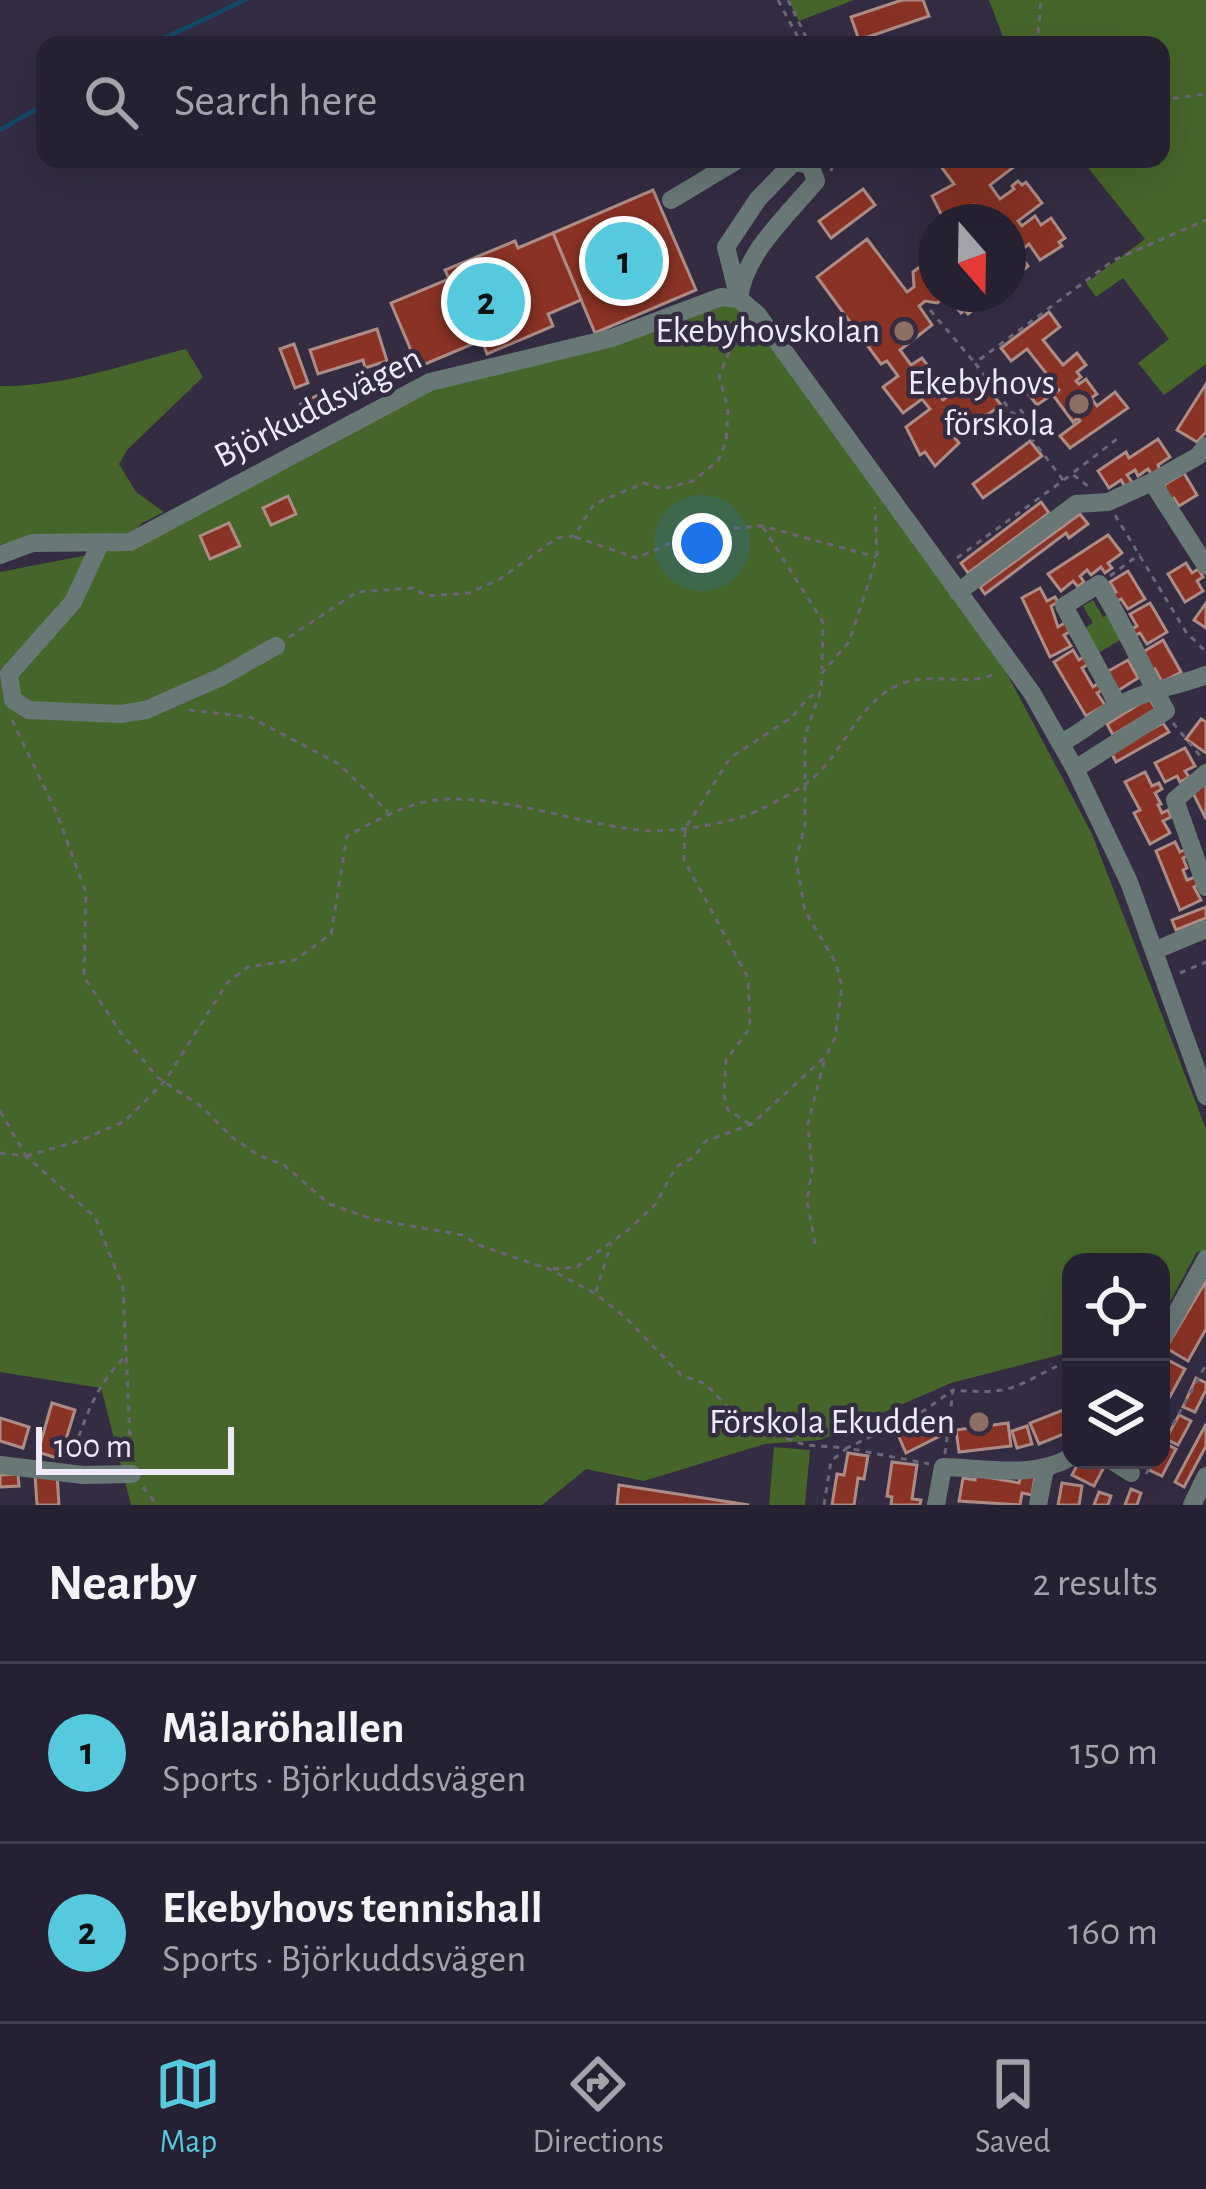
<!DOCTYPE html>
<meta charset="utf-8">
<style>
body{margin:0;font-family:"Alegreya Sans",sans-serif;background:#2e293a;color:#f1f3f6}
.controls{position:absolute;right:36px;bottom:36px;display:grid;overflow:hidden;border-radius:24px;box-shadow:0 12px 48px #0002}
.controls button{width:108px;height:108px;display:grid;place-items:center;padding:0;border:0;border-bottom:3px solid #423e4d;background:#262132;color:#f1f3f6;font:60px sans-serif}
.compass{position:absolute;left:918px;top:204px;width:108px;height:108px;border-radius:50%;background:#262132;box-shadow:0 12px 48px #0002;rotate:160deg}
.scale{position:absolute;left:36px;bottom:30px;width:198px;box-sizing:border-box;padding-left:12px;border:6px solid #eeeaf9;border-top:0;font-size:33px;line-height:42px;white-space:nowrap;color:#eeeaf9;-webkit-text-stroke:9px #332c43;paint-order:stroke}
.you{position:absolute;left:702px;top:543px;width:42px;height:42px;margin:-30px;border:9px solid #fff;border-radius:50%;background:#1a73e8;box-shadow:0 0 0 18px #1a73e833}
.badge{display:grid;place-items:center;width:78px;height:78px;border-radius:50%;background:#55cadf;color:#111;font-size:39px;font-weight:700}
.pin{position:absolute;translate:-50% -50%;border:6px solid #fff;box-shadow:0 3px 12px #0006}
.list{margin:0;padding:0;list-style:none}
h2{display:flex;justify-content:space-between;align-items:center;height:156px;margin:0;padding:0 48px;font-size:51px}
h2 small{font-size:39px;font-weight:400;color:#a4a3ac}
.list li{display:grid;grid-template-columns:78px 1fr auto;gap:36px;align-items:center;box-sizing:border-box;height:180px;padding:0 48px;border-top:3px solid #423e4d}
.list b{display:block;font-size:45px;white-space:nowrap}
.list p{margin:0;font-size:39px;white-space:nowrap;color:#a4a3ac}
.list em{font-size:39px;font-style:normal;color:#a4a3ac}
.icon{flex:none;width:66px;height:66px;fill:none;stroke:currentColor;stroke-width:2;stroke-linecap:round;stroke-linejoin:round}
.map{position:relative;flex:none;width:1206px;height:1505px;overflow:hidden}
.search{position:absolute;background:#262132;box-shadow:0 12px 48px #0002;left:36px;right:36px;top:36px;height:132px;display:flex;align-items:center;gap:30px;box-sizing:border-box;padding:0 42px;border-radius:24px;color:#a4a3ac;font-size:45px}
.sheet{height:516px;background:#262132}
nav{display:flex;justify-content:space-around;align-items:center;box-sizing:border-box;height:168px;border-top:3px solid #423e4d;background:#262132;font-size:33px;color:#a4a3ac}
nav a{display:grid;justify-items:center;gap:6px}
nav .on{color:#55cadf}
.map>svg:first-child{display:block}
.green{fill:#466629}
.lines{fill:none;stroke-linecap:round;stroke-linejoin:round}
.stream{stroke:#134b67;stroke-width:4.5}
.building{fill:#8a3224;stroke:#ad8c85;stroke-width:3}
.path{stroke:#6c667b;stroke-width:3;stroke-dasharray:6 6;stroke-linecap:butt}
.minor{stroke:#687877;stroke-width:18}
.education-dot{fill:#8d6e63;stroke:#332c43;stroke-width:4.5}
.labels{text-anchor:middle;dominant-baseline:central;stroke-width:9;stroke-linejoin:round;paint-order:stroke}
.poi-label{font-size:36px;fill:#eeeaf9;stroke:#332c43;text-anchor:end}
.street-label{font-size:36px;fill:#eeeaf9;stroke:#332c43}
</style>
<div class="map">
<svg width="1206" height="1505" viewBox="0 0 1206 1505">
<rect width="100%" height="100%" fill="#332c43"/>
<g class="green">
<polygon points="788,0 854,0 799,21"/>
<polygon points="989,0 1206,0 1206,364 1164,395 1138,363 1169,339 1123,278 1096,297 1086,283 1145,239 1081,159 1161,159 1161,45 1006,45"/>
<polygon points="717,303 735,305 753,318 995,651 1092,834 1206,1129 1206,1251 1197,1252 1161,1318 1161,1262 1071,1262 1071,1352 951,1383 820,1440 765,1444 644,1481 586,1469 542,1505 131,1505 101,1388 0,1372 0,572 134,546 321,450 435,387"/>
<path d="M186,349L203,377L127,450L119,464L136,492L164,512L142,523L132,533L25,538L0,545V386C63,387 126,364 186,349Z"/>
<polygon points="1093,600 1103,617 1110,613 1125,637 1095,655 1080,631 1093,623 1083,606"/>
<polygon points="774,1447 810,1450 805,1505 769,1505"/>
</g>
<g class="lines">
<g class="stream">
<polyline points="150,45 245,0"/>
<polyline points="0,130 45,104"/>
</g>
</g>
<g class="building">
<polygon points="902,0 923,0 929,16 859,40 851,17"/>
<polygon points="927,159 974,162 1010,159 1015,166 990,185 1000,199 1014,189 1012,186 1018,181 1022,185 1026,182 1042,203 1018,221 1022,226 1035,216 1041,225 1051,218 1065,238 1059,242 1062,246 1040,260 1029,244 1018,253 1028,266 1008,283 1008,222 986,222 974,205 945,222 932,196 954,184 937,161 932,165"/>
<polygon points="863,189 875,205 831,238 819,221"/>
<polygon points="653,190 696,290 595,333 553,233"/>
<polygon points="553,233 581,300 548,314 553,326 487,354 482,340 418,367 391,303 449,279 445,270 515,241 518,248"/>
<polygon points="867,239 907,292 914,287 913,272 926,262 931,268 936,264 936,294 990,295 968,314 965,310 961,313 947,296 937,303 925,301 919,306 932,325 900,350 911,365 922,358 941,383 935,388 943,400 978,375 1001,405 955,438 959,443 935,466 925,452 920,455 906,427 930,409 922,399 903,413 883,387 898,376 887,361 881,364 817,277"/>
<polygon points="1049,312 1060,327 1043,340 1063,365 1077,353 1086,365 1077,372 1081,377 1076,381 1079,384 1086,379 1097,394 1091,398 1097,406 1115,392 1128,408 1070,448 1060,436 1080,421 1078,418 1073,422 1053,395 1060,389 1037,405 1025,390 1046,373 1027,349 1011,361 1001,348"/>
<polygon points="377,329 387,361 365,368 363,360 318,374 310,350"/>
<polygon points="294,344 308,383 295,388 280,349"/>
<polygon points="1206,384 1206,432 1197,442 1177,430"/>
<polygon points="316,396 324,412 309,419 301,404"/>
<polygon points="1158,439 1170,457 1158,465 1160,472 1153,477 1148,469 1138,476 1135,470 1127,475 1132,482 1125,487 1121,480 1109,488 1098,471 1126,452 1129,458"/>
<polygon points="1030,441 1042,456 983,498 973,484"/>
<polygon points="1184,473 1197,495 1179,506 1174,498 1169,501 1164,485"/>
<polygon points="288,496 296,514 271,525 263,508"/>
<polygon points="1041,502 1049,513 968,573 961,563"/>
<polygon points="1080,514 1088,524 1069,538 1066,533 985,594 980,587"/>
<polygon points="229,523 240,546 210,559 200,536"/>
<polygon points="1108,535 1122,553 1108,563 1112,568 1105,573 1101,567 1091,575 1087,570 1080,576 1084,582 1078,587 1073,581 1061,591 1048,574"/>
<polygon points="1186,563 1192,573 1198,569 1203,577 1197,581 1203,591 1185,602 1168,574"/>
<polygon points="1128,571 1145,599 1128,609 1121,599 1115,602 1111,595 1116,592 1110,582"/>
<polygon points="1040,588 1047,601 1055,597 1058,602 1051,606 1058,627 1066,622 1071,631 1064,635 1071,646 1050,657 1022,598"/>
<polygon points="1150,603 1167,632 1147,644 1140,633 1136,635 1132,629 1137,626 1130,614"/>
<polygon points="1206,603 1206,628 1194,620"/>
<polygon points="1163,640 1181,672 1162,682 1155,669 1149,672 1143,652"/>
<polygon points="1073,650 1079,660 1085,656 1090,663 1082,668 1093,687 1100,682 1104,689 1097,693 1105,705 1086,716 1054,662"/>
<polygon points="1128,660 1138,678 1116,692 1105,673"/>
<polygon points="1149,698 1156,709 1113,735 1107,724"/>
<polygon points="1201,719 1206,722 1206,753 1186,739"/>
<polygon points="1163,723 1169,732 1116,762 1111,752"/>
<polygon points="1185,748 1195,766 1185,771 1189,777 1180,782 1177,776 1165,782 1155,763"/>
<polygon points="1145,772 1152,786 1159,783 1162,789 1155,793 1161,804 1158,805 1162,813 1168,810 1171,817 1163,821 1170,833 1150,844 1134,813 1140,810 1125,782"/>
<polygon points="1206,784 1206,819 1192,791"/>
<polygon points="1175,842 1180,852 1186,849 1189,855 1183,858 1187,868 1183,870 1187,880 1195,877 1199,884 1194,887 1201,900 1180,910 1156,851"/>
<polygon points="1206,907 1206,918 1176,930 1172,920"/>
<polygon points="1206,1281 1206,1329 1188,1361 1166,1348"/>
<polygon points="1164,1358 1185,1369 1161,1413 1161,1364"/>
<polygon points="1196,1378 1206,1383 1206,1390 1195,1412 1183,1407"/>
<polygon points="52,1403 75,1410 60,1459 38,1452"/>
<polygon points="1071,1407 1071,1431 1039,1444 1030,1423"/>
<polygon points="925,1414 930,1427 937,1424 942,1435 906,1453 895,1428"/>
<polygon points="1179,1415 1191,1421 1178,1445 1166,1439"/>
<polygon points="0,1418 29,1427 23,1448 0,1441"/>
<polygon points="1008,1423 1011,1446 959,1452 956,1430"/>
<polygon points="1206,1424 1206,1446 1184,1487 1175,1482"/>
<polygon points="1027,1426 1032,1444 1017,1448 1012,1431"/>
<polygon points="1163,1442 1176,1449 1162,1476 1149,1470 1154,1460 1161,1460"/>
<polygon points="848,1453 868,1456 864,1479 858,1478 854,1505 832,1505 837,1474 844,1475"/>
<polygon points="1080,1460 1095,1460 1105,1465 1094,1486 1072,1475"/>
<polygon points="892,1462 917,1465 912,1499 921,1500 920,1505 891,1505 892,1497 887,1496"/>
<polygon points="57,1473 59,1505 37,1505 35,1474"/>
<polygon points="18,1474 19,1486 0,1487 0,1475"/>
<polygon points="1021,1474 1035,1476 1032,1495 1022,1493 1020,1505 959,1501 963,1478 975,1480 975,1475 1019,1483"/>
<polygon points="1062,1483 1082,1486 1079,1505 1058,1505"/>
<polygon points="619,1485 749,1505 617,1505"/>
<polygon points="1131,1489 1141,1493 1137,1505 1125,1505"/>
<polygon points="1099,1492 1111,1496 1108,1505 1094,1505"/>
</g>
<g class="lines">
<g class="path">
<polyline points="778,0 802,45"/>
<polyline points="788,0 810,45"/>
<polyline points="1037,45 1041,0"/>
<polyline points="1161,100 1206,94"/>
<polyline points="831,171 835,159"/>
<polyline points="930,310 974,362"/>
<polyline points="1074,472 1117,439"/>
<polyline points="1063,480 1032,439 1038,434 1020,409 1013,414 975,363 1114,260 1206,220"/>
<polyline points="1115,515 1186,632 1206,652"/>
<polyline points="763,527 823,622 822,669"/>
<polyline points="575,537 637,558 698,531 762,526 876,557"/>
<polyline points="957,558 1072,474 1089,487"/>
<polyline points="1110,576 1140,554"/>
<polyline points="289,637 357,592 413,588 427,596 469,593 500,579 557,538 574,536 594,504 644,483 663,489 693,481 718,461 726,442 728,409 719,376 742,322"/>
<polyline points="189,710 250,717 339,764 388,812"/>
<polyline points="12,720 57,814 86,893 84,977 121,1033 157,1077 202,1107 232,1137 258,1155 284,1165 329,1204 372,1219 462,1235 481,1246 549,1269 596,1294 626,1318 681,1375 706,1384 741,1422 805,1445 847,1448 925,1410 953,1390"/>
<polyline points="1173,723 1201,757"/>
<polyline points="1180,973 1206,962"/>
<polyline points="0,1111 25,1154"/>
<polyline points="750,1124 728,1110 724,1095 726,1060 750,1028 748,978 684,860 685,829 730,758 792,717 808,698 820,691"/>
<polyline points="0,1153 26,1156 95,1217 123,1288 131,1458"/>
<path d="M26,1156L79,1141L125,1121L165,1081L227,983L248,967L295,960L331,934L347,836C379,819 413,799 450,799C511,799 570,820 630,829C666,834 704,827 739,818C756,813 798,791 812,779C843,753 858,703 898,685C932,671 962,687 996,674"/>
<polyline points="815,1244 807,1201 812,1170 808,1124 825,1058"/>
<polyline points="553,1269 577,1267 628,1230 655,1205 676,1167 694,1157 706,1141 752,1124 826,1056 835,1038 842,987 836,963 805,911 796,860 805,825 805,735 821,690 822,673 849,642 877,557 875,507"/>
<polyline points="596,1292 611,1244"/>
<polyline points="1161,1446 1206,1365"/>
<path d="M945,1454L953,1390C1019,1396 1015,1384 1071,1360"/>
<path d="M71,1459C84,1421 95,1386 124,1358"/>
<polyline points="1146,1474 1154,1460"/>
<polyline points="143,1487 157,1505"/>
<polyline points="824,1505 831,1461 847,1448 929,1464"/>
</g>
<g class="minor">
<path d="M794,162L810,165L816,181C788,215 744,253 739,299L726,247L758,199Z"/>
<polyline points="671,200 739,159"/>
<polyline points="1152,482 1206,566"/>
<polyline points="100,544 73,602 9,674 13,700 29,710 120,714 146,710 221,677 276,646"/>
<polyline points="0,555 32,543 130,542 430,382 612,338 721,297 739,299 758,315 1032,693 1075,769 1129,882 1206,1096"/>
<polyline points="958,592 1076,504 1108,502 1152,482 1198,456 1206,446"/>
<path d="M1060,743C1083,733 1102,713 1125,702C1151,689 1178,686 1206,675"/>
<path d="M1075,769L1166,711C1143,668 1124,625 1099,584L1064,606L1118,705"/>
<polyline points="1206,773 1175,800 1206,887"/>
<polyline points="1156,950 1206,929"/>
<polyline points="1161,1341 1206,1259"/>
<polyline points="1111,1460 1131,1473"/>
<polyline points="0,1465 83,1475 132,1474"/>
<path d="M936,1505L943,1467C985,1468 1034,1479 1071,1457"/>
<polyline points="1038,1505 1045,1469"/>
<polyline points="1192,1505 1206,1476"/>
</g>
</g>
<g class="education-dot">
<circle cx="904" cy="331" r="12"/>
<circle cx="1079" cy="404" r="12"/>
<circle cx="979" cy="1422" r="12"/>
</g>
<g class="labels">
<g class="poi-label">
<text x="880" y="331">Ekebyhovskolan</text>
<text x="1055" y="383">Ekebyhovs<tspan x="1055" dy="41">förskola</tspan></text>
<text x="955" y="1422">Förskola Ekudden</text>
</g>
<g class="street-label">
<text transform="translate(318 407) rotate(-27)">Björkuddsvägen</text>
</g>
</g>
</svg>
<div class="controls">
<button><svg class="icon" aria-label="locate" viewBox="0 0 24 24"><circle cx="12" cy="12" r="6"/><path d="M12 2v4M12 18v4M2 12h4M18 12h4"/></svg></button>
<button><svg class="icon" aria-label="layers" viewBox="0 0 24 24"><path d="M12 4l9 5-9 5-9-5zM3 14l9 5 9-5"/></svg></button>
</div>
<svg class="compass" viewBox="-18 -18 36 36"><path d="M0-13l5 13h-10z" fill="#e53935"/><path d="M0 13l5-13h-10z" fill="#a4a3ac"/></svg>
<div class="scale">100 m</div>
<div class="you"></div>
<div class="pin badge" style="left:624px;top:261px">1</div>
<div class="pin badge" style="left:486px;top:302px">2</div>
<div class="search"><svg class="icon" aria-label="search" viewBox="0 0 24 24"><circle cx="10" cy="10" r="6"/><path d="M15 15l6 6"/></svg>Search here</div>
</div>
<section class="sheet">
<h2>Nearby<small>2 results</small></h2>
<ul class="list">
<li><span class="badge">1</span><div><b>Mälaröhallen</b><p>Sports · Björkuddsvägen</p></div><em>150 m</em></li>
<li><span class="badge">2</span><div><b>Ekebyhovs tennishall</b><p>Sports · Björkuddsvägen</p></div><em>160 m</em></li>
</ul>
</section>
<nav>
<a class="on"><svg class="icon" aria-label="map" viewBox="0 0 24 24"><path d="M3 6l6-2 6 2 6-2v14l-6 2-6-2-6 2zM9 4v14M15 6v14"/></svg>Map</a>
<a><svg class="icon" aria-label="directions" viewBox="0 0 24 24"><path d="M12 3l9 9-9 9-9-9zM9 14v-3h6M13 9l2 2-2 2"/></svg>Directions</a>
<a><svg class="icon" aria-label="saved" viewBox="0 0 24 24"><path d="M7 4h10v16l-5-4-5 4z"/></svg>Saved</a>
</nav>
